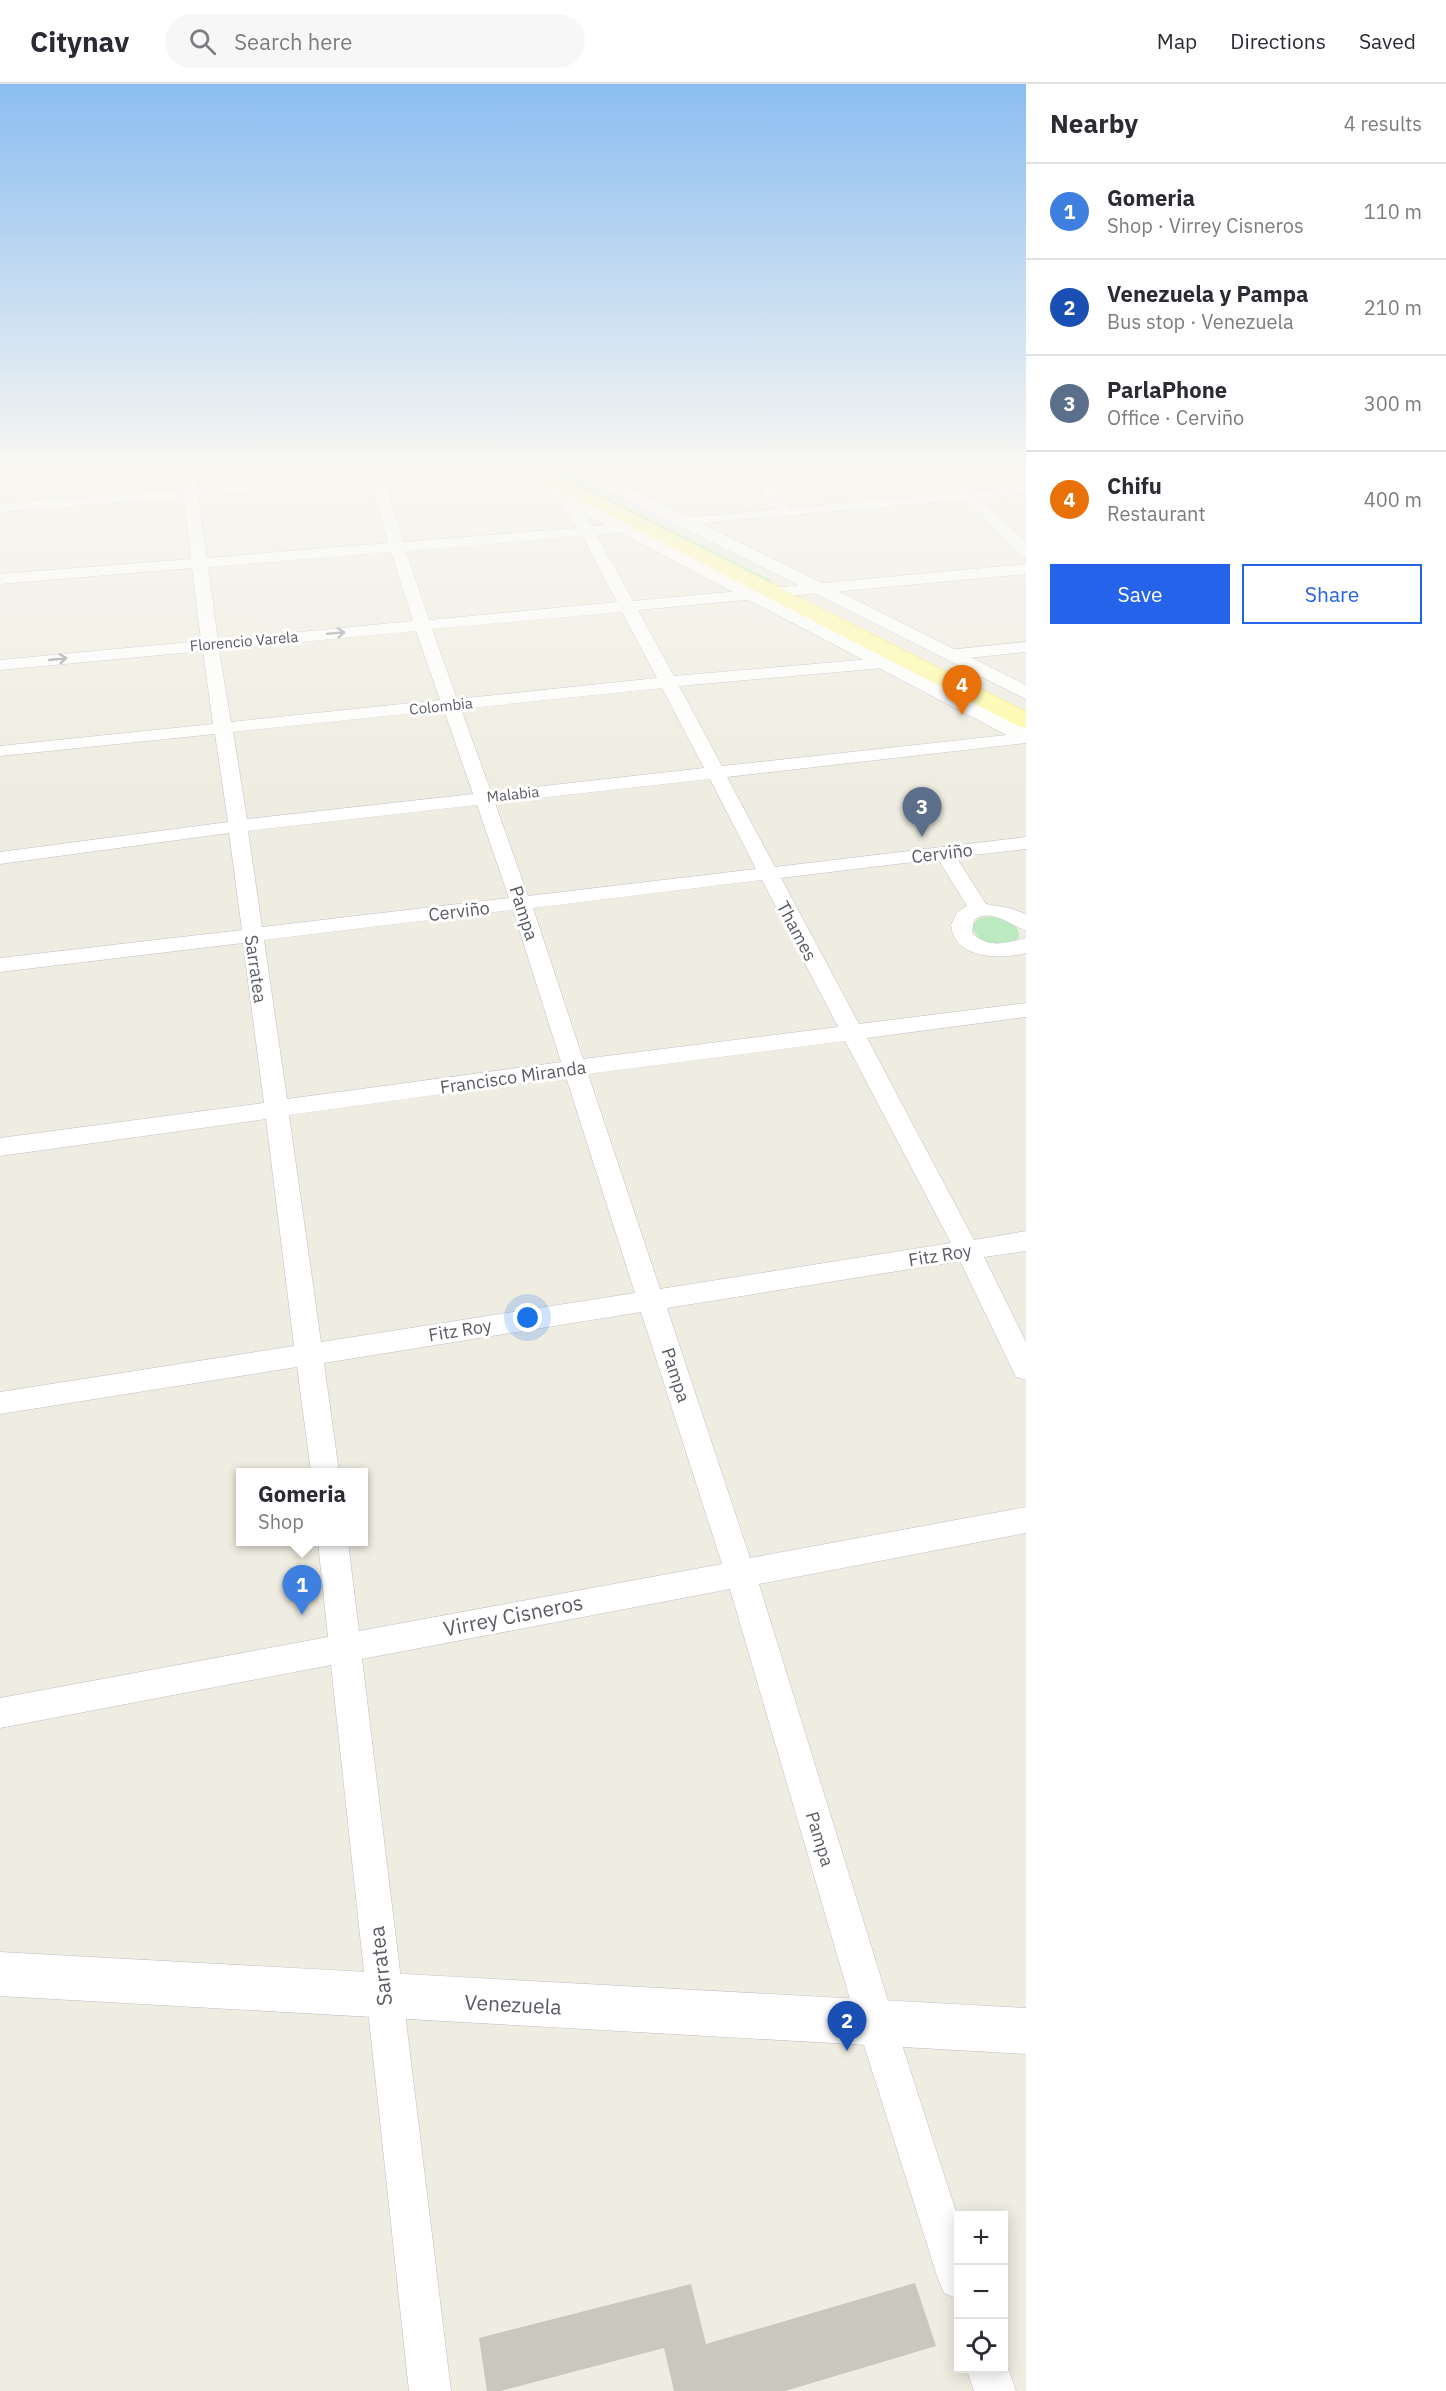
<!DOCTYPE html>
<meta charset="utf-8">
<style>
body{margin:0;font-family:"IBM Plex Sans",sans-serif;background:#f7f7f7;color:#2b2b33}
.controls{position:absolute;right:18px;bottom:18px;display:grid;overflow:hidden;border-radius:0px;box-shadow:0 3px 15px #0003}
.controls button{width:54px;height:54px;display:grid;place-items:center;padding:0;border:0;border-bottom:2px solid #e1e1e2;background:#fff;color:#2b2b33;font:30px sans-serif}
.you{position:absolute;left:528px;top:1234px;width:21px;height:21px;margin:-15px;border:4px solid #fff;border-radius:50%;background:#1a73e8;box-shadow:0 0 0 9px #1a73e833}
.badge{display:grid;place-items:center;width:39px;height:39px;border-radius:50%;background:#2563eb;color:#fff;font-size:20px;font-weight:700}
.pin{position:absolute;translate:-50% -50px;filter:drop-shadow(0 2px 3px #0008)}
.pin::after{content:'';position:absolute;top:32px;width:21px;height:18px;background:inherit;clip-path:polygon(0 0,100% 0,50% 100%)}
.popup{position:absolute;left:236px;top:1384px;width:132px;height:78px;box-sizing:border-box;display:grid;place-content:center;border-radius:0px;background:#fff;filter:drop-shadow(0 2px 4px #0005);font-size:20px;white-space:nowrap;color:#7c7c81}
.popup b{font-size:22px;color:#2b2b33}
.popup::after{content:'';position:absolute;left:50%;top:100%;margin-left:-12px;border:12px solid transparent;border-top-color:#fff}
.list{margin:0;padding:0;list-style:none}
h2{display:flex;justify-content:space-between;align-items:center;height:78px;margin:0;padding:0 24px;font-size:26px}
h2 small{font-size:20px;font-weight:400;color:#7c7c81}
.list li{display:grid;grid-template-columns:39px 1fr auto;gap:18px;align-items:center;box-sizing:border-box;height:96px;padding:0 24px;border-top:2px solid #e1e1e2}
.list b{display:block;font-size:22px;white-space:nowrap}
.list p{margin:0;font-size:20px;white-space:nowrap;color:#7c7c81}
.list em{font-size:20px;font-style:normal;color:#7c7c81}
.actions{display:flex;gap:12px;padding:18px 24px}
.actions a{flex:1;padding:14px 0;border:2px solid #2563eb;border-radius:0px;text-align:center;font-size:21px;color:#2563eb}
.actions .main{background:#2563eb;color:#fff}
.icon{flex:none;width:33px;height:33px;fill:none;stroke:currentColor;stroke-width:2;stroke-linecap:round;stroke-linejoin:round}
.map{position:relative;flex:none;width:1026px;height:2307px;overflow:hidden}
header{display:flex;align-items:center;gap:36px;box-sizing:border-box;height:84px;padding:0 30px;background:#fff;border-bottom:2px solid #e1e1e2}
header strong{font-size:28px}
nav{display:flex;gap:33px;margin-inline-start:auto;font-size:21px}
.search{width:420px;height:54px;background:#f7f7f7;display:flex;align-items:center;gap:15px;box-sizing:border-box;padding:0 21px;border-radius:33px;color:#7c7c81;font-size:22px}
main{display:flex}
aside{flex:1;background:#fff}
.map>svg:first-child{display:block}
.green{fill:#bbe9c0}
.building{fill:#cac7be}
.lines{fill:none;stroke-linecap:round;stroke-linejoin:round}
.minor-casing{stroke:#bcbec4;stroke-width:1}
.tertiary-casing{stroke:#bcbec4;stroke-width:1}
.primary-casing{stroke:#ffe24a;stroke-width:1}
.minor{fill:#fff;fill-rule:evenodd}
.tertiary{fill:#fff;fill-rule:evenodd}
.primary{fill:#fffba6;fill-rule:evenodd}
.oneway{stroke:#9c9ea2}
.labels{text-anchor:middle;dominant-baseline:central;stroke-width:6;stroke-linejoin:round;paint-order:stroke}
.far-street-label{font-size:15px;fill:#5a5d64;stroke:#fff}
.street-label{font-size:18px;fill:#5a5d64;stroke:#fff}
.near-street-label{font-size:21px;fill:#5a5d64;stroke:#fff}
</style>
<header>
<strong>Citynav</strong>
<div class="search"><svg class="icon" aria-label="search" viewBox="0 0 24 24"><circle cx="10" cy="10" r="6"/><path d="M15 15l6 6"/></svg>Search here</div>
<nav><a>Map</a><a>Directions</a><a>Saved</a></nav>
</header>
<main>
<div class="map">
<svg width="1026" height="2307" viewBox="0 0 1026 2307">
<rect width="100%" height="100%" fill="#efede1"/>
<g class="green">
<polygon points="555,387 771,496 773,500 765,498 549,388"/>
<path d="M984,833C997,832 1020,836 1019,853C1007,867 976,861 972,842L978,835Z"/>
</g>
<polygon class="building" points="915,2199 936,2262 785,2307 674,2307 664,2264 500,2307 487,2307 479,2254 691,2200 706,2260"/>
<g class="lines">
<defs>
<g id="minor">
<path d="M180,381H194L197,404C312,395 425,381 540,381L533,385L385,397L403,458L577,444L557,410L559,407H569L592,442L627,440L634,444L627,448L597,451L633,517L1026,480V490L638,526L674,592L883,574L889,575L891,579L889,583L883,584L679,602L722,682L1026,649V659L727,693L775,783L1026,753V765L956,773L986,820L1009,824L1026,830V846C1010,842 991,823 974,836L972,849C988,865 1007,859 1026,854V869C1000,876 954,875 951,841L957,828L967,822L938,775L781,794L859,940L1026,919V933L867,954L974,1156L1026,1147V1167L984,1173L1026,1258V1296L1016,1293L960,1177L667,1224L750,1474L1026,1423V1449L759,1500L895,1939L958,2134V2215L944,2209L938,2195L857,1939L730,1505L362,1575L451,2307H409L331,1581L0,1644V1614L328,1553L318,1458H348L359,1547L722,1480L641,1228L324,1279L339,1388H311L297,1283L0,1330V1308L294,1262L266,1035L0,1072V1054L264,1019L243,859L0,888V874L242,846L229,749L0,780V768L228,738L215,650L0,672V662L213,640L203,567L0,586V576L201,557L192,484L0,500V490L191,475L184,414L0,428V420L183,405ZM371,398L388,459L207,474L198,412ZM582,452L617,518L429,536L406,467ZM391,468L413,537L218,556L208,483ZM622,528L657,594L457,615L432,545ZM416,547L440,616L231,638L219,566ZM662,604L704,684L491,708L461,625ZM444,626L473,710L247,735L233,648ZM710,695L756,785L528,812L495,719ZM477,721L509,814L262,843L248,747ZM762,796L838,943L583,975L533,824ZM513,826L561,978L287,1015L264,856ZM845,957L951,1159L660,1205L588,990ZM566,993L635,1209L321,1258L289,1031Z"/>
<polygon points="742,381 756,381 790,424 959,408 933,381 948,381 973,407 1026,402 1026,410 981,415 1026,459 1026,473 1021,471 966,416 680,441 678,438 685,434 776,425"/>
<polygon points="1026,558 1026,568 949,576 941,571 949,566"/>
<polygon points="1004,2273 1016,2307 974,2307 966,2284 1004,2284"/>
</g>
<g id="tertiary">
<polygon points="497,381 518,381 1026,643 1026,659 1018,657 499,385"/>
<polygon points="563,381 585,381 1026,601 1026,615 566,385"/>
<polygon points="0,1868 1026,1924 1026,1970 0,1912"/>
</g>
<polygon id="primary" points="515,381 537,381 1026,628 1026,644 1018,642 518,385"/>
</defs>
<use href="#minor" class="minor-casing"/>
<use href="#tertiary" class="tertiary-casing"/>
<use href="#primary" class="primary-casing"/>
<use href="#minor" class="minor"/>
<use href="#tertiary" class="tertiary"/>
<use href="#primary" class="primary"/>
</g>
<defs><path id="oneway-shaft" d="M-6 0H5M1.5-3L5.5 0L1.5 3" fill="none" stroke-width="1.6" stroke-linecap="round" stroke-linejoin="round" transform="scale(1.5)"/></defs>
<g class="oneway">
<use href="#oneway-shaft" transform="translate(336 549) rotate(-5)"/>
<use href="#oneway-shaft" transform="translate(58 575) rotate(-6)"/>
</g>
<linearGradient id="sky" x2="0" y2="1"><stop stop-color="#8bbdf1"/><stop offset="0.54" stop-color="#f8f7f2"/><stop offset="1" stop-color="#f8f7f2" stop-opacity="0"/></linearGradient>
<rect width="1026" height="704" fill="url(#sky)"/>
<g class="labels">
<g class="far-street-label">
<text transform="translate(244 557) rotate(-5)">Florencio Varela</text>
<text transform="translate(441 622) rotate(-6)">Colombia</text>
<text transform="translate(513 710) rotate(-6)">Malabia</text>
</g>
<g class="street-label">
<text transform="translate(942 769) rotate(-7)">Cerviño</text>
<text transform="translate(459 827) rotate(-7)">Cerviño</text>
<text transform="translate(524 829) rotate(72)">Pampa</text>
<text transform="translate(797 847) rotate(62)">Thames</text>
<text transform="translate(256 885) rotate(82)">Sarratea</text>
<text transform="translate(513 993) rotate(-8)">Francisco Miranda</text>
<text transform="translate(940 1171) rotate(-9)">Fitz Roy</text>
<text transform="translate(460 1246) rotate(-9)">Fitz Roy</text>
<text transform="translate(676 1291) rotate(72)">Pampa</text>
<text transform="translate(820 1755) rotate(73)">Pampa</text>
</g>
<g class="near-street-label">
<text transform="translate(513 1531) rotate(-11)">Virrey Cisneros</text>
<text transform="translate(380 1882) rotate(-96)">Sarratea</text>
<text transform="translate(513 1920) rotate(3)">Venezuela</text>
</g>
</g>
</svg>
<div class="controls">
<button>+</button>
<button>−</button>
<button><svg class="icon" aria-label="locate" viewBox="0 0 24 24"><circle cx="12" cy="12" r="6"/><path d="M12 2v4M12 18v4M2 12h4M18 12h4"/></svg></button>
</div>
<div class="you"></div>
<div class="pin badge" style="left:302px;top:1531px;background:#3f7fe0">1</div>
<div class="popup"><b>Gomeria</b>Shop</div>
<div class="pin badge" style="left:847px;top:1967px;background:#1a4fb4">2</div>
<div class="pin badge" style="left:922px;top:753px;background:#5c6f8a">3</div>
<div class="pin badge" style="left:962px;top:631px;background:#e8710a">4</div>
</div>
<aside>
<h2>Nearby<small>4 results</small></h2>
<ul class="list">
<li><span class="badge" style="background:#3f7fe0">1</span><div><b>Gomeria</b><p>Shop · Virrey Cisneros</p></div><em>110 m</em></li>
<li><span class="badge" style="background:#1a4fb4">2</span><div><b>Venezuela y Pampa</b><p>Bus stop · Venezuela</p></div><em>210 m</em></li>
<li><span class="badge" style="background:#5c6f8a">3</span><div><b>ParlaPhone</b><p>Office · Cerviño</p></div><em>300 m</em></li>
<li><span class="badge" style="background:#e8710a">4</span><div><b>Chifu</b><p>Restaurant</p></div><em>400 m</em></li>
</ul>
<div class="actions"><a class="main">Save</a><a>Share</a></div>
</aside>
</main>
